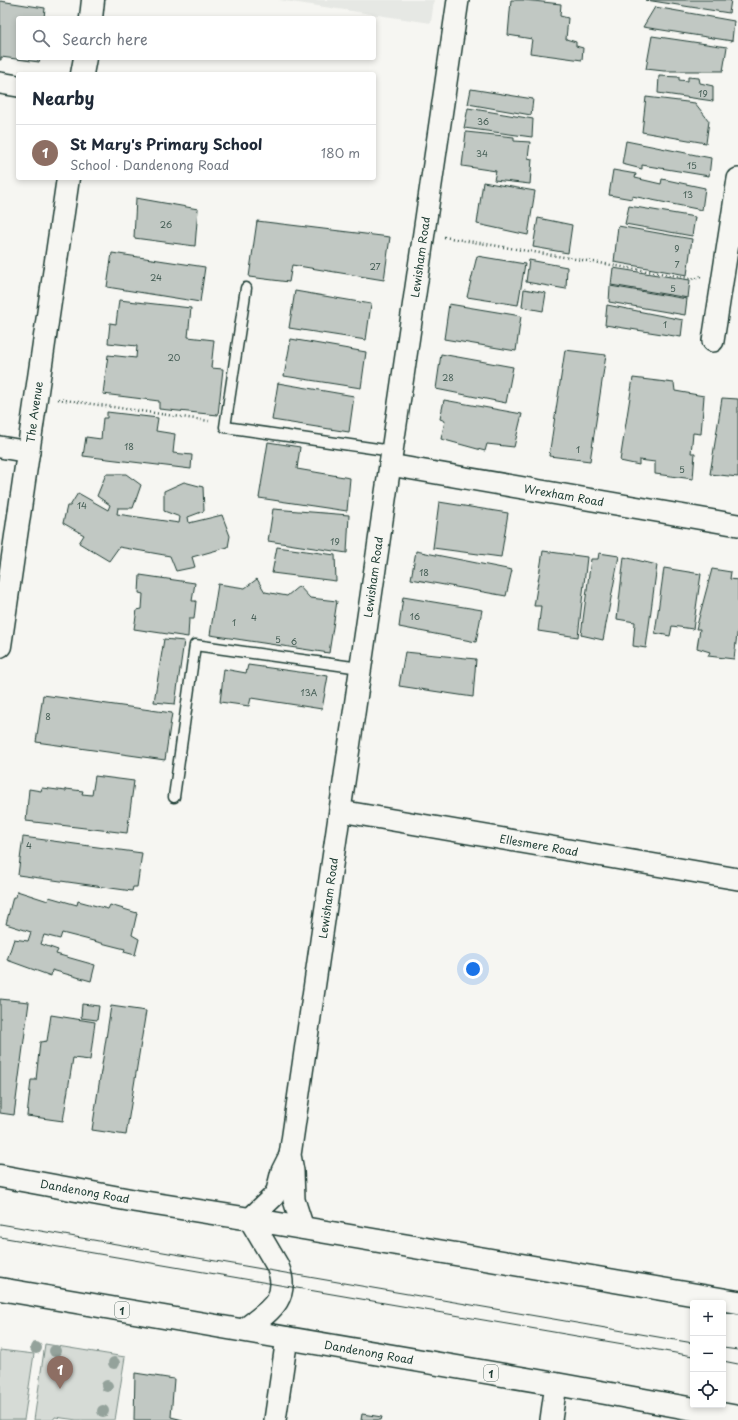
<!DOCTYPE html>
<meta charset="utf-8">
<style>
body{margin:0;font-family:"Playpen Sans",sans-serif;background:#f2f2f3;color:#1f2937}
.controls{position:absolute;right:12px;bottom:12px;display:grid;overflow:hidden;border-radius:4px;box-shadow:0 2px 6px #0003}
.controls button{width:36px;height:36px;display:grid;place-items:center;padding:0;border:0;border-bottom:1px solid #e0e1e3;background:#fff;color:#1f2937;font:20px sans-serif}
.you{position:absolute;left:473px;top:969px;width:14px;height:14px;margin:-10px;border:3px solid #fff;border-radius:50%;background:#1a73e8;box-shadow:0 0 0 6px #1a73e833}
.badge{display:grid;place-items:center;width:26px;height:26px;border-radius:50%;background:#111827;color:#fff;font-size:13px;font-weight:700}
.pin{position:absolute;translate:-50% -33px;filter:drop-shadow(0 1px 2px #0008)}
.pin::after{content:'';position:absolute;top:21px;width:14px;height:12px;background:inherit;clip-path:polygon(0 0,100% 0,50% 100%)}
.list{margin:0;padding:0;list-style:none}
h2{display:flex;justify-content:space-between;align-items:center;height:52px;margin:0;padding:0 16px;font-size:17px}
h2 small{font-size:13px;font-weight:400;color:#747a83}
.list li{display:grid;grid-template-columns:26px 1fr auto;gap:12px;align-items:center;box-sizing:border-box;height:56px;padding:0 16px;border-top:1px solid #e0e1e3}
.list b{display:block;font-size:15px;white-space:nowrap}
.list p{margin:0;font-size:13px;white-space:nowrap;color:#747a83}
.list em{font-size:13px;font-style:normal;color:#747a83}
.icon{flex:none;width:22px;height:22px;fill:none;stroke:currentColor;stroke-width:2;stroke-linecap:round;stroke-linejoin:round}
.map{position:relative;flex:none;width:738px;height:1420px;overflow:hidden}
.search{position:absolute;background:#fff;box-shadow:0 2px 6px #0003;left:16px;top:16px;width:360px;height:44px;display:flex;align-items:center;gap:10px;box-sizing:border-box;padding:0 14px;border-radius:4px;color:#747a83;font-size:15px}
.panel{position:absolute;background:#fff;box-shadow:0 2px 6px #0003;left:16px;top:72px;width:360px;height:108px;border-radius:4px}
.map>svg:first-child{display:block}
.built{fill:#e6e8e4}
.green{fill:#d6dbd6;stroke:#7a8c85}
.building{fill:#c1c8c3;stroke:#1f3d34}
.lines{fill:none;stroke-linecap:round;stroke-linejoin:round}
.lane-casing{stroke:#1f3d34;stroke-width:13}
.street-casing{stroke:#1f3d34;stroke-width:24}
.secondary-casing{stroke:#1f3d34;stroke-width:25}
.highway-casing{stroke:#1f3d34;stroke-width:25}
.path{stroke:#1f3d34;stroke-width:2.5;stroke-dasharray:1 3;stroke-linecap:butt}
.lane{stroke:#f6f6f2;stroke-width:10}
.street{stroke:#f6f6f2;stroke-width:21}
.secondary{stroke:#f6f6f2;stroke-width:22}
.highway{stroke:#f6f6f2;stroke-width:22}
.tram{stroke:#1f3d34;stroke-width:1}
.tree{fill:#94a29b}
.labels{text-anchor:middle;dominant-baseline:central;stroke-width:3.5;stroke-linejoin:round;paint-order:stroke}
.number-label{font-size:9px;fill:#486058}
.shield{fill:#f6f6f2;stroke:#60746d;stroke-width:1}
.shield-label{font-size:10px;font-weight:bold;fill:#1f3d34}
.street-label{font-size:11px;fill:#1f3d34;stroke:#f6f6f2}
</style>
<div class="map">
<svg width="738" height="1420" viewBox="0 0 738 1420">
<rect width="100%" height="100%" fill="#f6f6f2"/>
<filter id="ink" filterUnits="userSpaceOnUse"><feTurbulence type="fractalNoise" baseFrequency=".025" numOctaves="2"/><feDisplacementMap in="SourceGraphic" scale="8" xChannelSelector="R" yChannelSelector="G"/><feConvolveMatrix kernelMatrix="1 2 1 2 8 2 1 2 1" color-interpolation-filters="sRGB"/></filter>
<g filter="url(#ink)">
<polygon class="built" points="278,0 434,0 431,23"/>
<g class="green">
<polygon points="45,1344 125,1357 115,1420 77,1420 55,1417 53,1420 34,1420"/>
<polygon points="0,1350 34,1354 24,1420 0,1420"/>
</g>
<g class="building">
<polygon points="511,0 524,0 561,4 560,16 568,18 566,39 576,42 576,46 583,48 582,60 530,53 532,39 508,35"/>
<polygon points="646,0 731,0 729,13"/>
<polygon points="0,1 45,8 44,18 18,18 18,58 40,58 39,62 1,57 1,60 0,60"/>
<polygon points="655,7 734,21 732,41 643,27"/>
<polygon points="652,36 727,47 723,71 664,71 646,69"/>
<polygon points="659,76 679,77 679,80 688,81 688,77 699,78 700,83 713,86 713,101 658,93"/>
<polygon points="471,89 533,99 531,115 468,104"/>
<polygon points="646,97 695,103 709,121 706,143 642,132"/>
<polygon points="468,108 533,119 532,137 464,128"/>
<polygon points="466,132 514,137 514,141 530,142 528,158 532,159 530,184 494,180 496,171 462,166"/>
<polygon points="626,141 711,158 709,176 642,165 642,169 622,164"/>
<polygon points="613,170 636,174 635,178 661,184 662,179 705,188 702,210 632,196 632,199 609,195"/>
<polygon points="483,182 535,191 528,235 477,224"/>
<polygon points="136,198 198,209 195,246 134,238"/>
<polygon points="629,206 695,217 692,236 625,224"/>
<polygon points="538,218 572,225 568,253 533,247"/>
<polygon points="257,221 390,237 384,280 292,265 289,282 249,277"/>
<polygon points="618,226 692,239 687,275 614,262"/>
<polygon points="112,253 205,267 200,302 107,287"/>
<polygon points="477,256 525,264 518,305 467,297"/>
<polygon points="529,260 567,267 566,289 526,282"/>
<polygon points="613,268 690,280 688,298 611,285"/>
<polygon points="610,286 687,299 685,315 609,302"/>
<polygon points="524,289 546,293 543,311 522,307"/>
<polygon points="295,291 371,304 366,340 289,328"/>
<polygon points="119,300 191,308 188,337 214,340 211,368 223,369 218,415 159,409 159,401 103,394 108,355 136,358 137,346 108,343 110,323 116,324"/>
<polygon points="449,304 521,316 516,351 444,339"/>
<polygon points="607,305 683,320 681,337 605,325"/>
<polygon points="291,339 366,352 361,388 284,376"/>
<polygon points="565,350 606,355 590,461 549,456"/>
<polygon points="441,354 513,367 506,403 436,389"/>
<polygon points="633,378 674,383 675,391 704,396 701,434 693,433 691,453 695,453 693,479 655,474 655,462 639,460 639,465 620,461"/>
<polygon points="278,383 354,396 349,432 272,420"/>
<polygon points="722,398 738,399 738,477 710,474"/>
<polygon points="444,400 522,414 514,447 487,444 485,451 441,439 445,421 440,419"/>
<polygon points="107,412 158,418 156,431 175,434 173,453 192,455 191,469 83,456 86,437 101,439 103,418 107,418"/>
<polygon points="268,442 300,447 297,469 350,478 347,511 259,498"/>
<polygon points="106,474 126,474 141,485 133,508 118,508 117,514 179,523 180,517 164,511 164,491 184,482 203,487 204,511 188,517 189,523 222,515 230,536 228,547 192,557 195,567 176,571 170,556 119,547 109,561 79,543 84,535 63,523 67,506 70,506 78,493 108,510 110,505 97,496"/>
<polygon points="439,502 508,513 501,557 433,548"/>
<polygon points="273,509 349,515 347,553 268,541"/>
<polygon points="277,547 335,555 336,581 272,573"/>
<polygon points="416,551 512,570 506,596 411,579"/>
<polygon points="543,551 587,557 578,637 538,631 541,606 534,606"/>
<polygon points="599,553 619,556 603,640 581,635 591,559 598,559"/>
<polygon points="624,557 657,565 646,648 633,646 635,622 617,619"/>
<polygon points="664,568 701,574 693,629 672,626 670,636 655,633"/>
<polygon points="712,569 731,572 730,579 738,580 738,626 734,659 708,656 710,652 697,648 700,629 696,629"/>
<polygon points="140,575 195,583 192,601 196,601 194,619 189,619 188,637 134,629 137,610 142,609 143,594 139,593"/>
<polygon points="257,579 265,592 287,596 299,586 310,598 337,601 329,653 210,635 218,584 245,588"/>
<polygon points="403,597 482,610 476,642 399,627"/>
<polygon points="164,639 184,641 175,704 154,702"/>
<polygon points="405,652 476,659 473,697 399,686"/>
<polygon points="248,665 328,676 322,709 251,698 249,706 220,702 224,669 246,673"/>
<polygon points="43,695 172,713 165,760 36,742"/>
<polygon points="95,776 134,781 127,833 26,821 29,789 41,791 42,788 66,791 66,789 83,791 82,794 92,795"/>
<polygon points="23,837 142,853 137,887 133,887 132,891 18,875"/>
<polygon points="17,891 48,901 49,897 77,905 78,901 108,909 110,905 137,913 132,935 139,939 135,955 124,952 125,949 62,933 60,939 44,935 41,944 58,950 56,954 95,965 91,981 52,970 51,976 7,960 14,939 28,941 31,932 6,924 13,897 16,897"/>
<polygon points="0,999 29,1002 14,1115 0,1113"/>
<polygon points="82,1004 99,1006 97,1020 81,1018"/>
<polygon points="111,1006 146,1011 126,1135 92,1130"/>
<polygon points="51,1015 95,1022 90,1060 73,1058 63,1121 27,1116 31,1080 36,1080 40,1042 47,1041"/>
<polygon points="135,1373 174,1379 171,1417 183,1420 134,1420"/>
<polygon points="362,1414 382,1417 381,1420 361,1420"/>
</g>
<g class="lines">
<defs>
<g id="lane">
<polyline points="246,288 225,427 392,451"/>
<polyline points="174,797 195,645 360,668"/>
</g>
<g id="street">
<polyline points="0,83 18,86"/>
<polyline points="713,341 738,179"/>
<polyline points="0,447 29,452"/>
<polyline points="390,465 738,525"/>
<polyline points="340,811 738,879"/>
<polyline points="250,1219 273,1197 277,1191 282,1171 288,1159"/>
<polyline points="303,1228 294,1200 293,1171 290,1155 390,465 458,0"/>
<polyline points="275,1420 287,1338"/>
<polyline points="551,1420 556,1384"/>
</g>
<g id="secondary">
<polyline points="91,18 93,0"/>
<polyline points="82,74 85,58"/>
<polyline points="0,646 68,178"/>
</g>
<g id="highway">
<polyline points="0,1176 136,1201 250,1219 738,1302"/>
<polyline points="0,1289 556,1384 738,1417"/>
<path d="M244,1330C268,1312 292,1299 277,1265L250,1219"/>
</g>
</defs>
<use href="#lane" class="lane-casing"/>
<use href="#street" class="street-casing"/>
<use href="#secondary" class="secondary-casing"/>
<use href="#highway" class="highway-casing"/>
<g class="path">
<polyline points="444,237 695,279 701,276"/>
<polyline points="58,399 209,421"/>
</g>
<use href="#lane" class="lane"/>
<use href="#street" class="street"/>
<use href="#secondary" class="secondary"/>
<use href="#highway" class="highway"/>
<g class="tram">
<polyline points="0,1224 693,1343"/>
<polyline points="0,1237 693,1356"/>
<polyline points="723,1348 738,1350"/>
<polyline points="723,1361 738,1364"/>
</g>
</g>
<g class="tree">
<circle cx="36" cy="1348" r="6"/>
<circle cx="55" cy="1351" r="6"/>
<circle cx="114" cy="1363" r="6"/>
<circle cx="107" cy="1386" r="6"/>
<circle cx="103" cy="1411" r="6"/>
</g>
</g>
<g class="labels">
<g class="number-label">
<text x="703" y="93">19</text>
<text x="483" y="121">36</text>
<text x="482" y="153">34</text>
<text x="692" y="165">15</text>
<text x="688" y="194">13</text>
<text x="166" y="224">26</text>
<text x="677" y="248">9</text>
<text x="677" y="264">7</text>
<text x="375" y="266">27</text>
<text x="156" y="277">24</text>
<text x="673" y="288">5</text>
<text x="665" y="324">1</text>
<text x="174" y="357">20</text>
<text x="448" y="377">28</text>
<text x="129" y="446">18</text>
<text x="578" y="449">1</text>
<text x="682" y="469">5</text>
<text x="82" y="505">14</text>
<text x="335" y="541">19</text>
<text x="424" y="572">18</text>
<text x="415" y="616">16</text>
<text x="254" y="617">4</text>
<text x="234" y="622">1</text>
<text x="278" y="639">5</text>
<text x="294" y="641">6</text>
<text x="309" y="692">13A</text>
<text x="48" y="716">8</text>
<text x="29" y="845">4</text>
</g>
<g class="shield">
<rect x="115" y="1302" width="14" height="16" rx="3"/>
<rect x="484" y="1365" width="14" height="16" rx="3"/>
</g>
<g class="shield-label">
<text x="122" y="1310">1</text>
<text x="491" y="1373">1</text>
</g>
<g class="street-label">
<text transform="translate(420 257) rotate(-82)">Lewisham Road</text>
<text transform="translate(34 412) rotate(-82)">The Avenue</text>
<text transform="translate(564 495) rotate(10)">Wrexham Road</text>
<text transform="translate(373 577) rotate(-82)">Lewisham Road</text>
<text transform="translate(539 845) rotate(10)">Ellesmere Road</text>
<text transform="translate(328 898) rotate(-82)">Lewisham Road</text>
<text transform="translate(85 1191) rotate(10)">Dandenong Road</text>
<text transform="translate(369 1352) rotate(10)">Dandenong Road</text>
</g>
</g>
</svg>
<div class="controls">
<button>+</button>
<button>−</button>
<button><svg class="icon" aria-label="locate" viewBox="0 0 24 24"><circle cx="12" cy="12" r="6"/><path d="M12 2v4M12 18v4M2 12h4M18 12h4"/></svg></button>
</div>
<div class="you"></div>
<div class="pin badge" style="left:60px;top:1389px;background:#8d6e63">1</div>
<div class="search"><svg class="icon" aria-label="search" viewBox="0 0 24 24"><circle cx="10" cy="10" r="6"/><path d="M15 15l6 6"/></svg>Search here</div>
<section class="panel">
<h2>Nearby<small></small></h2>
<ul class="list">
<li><span class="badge" style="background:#8d6e63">1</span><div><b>St Mary's Primary School</b><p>School · Dandenong Road</p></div><em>180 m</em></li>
</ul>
</section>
</div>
